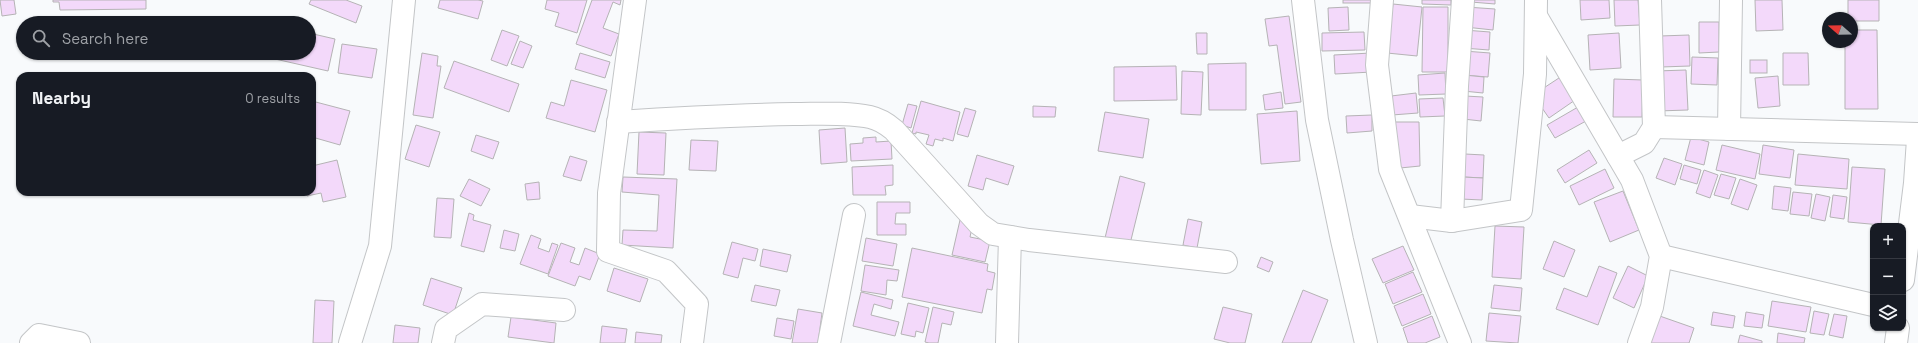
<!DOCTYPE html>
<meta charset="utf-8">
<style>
body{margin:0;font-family:"Space Grotesk",sans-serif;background:#20242c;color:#f1f3f6}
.controls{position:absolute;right:12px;bottom:12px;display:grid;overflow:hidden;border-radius:8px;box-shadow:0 1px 3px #0004}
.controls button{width:36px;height:36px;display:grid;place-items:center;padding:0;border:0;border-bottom:1px solid #363941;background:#171b24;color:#f1f3f6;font:20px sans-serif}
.compass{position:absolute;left:1822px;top:12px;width:36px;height:36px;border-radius:50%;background:#171b24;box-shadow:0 1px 3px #0004;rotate:290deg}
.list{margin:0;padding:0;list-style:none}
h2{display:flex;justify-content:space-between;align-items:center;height:52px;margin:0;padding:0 16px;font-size:17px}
h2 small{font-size:13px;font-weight:400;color:#9ea1a6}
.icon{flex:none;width:22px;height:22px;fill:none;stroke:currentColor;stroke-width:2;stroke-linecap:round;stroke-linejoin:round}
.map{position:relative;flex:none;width:1918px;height:343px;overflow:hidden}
.search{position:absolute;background:#171b24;box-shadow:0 1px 3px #0004;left:16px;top:16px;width:300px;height:44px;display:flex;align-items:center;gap:10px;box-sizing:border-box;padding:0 14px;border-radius:22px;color:#9ea1a6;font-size:15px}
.panel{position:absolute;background:#171b24;box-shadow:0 1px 3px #0004;left:16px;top:72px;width:300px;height:124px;border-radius:12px}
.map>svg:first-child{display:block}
.building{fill:#f3d9fa;stroke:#b5b3b5}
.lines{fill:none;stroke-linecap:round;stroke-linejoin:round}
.minor-casing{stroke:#c3c5c7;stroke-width:24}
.minor{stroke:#fff;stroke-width:22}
</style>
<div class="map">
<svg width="1918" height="343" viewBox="0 0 1918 343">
<rect width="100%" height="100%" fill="#f8fafc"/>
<g class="building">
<polygon points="0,0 14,0 16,14 2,16"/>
<polygon points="53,0 146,0 146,9 60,10 59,2 53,2"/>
<polygon points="311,0 346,0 362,6 356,23 309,4"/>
<polygon points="440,0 478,0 483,1 478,19 438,8"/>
<polygon points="547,0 587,0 577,33 555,26 559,13 545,9"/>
<polygon points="592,0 621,0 620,5 613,2 603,28 619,34 611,56 576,44"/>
<rect x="1343" y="0" width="29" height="3"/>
<polygon points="1422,0 1451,0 1451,5 1422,4"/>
<polygon points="1471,0 1495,0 1495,4 1471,2"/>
<polygon points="1580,0 1609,0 1610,18 1581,20"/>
<polygon points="1614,0 1638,0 1640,25 1615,26"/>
<polygon points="1755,0 1782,0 1783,30 1756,31"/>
<polygon points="1848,0 1879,0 1879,21 1852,21 1852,18 1848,18"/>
<polygon points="1393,4 1422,7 1417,56 1387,53"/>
<polygon points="1348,7 1349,30 1329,31 1328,8"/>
<polygon points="1423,7 1448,7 1448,72 1422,72"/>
<polygon points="1466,7 1495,9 1493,30 1465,27"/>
<polygon points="1289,16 1301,102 1285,104 1277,45 1269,46 1265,19"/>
<polygon points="1699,22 1719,22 1719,52 1699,53"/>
<polygon points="502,30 519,36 507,66 491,60"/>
<polygon points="1464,30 1490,32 1489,50 1463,48"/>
<polygon points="1852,30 1877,30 1878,109 1845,109 1845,42 1852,42"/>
<polygon points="1364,32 1365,50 1322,51 1322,33"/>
<polygon points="309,33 335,39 328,71 275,59 277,53 309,53"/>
<polygon points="1196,33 1207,33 1207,54 1197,54"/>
<polygon points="1619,33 1621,68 1590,70 1588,35"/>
<polygon points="1689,35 1690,66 1661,67 1660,36"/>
<polygon points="520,41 532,46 523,68 511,64"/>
<polygon points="342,44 377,49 372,78 338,73"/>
<polygon points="1464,51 1490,53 1488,77 1462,75"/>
<polygon points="422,53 438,56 437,66 441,66 433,118 413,115"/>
<polygon points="580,53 610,62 605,78 575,69"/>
<polygon points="1371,53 1372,72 1335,74 1334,55"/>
<polygon points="1783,53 1808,53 1809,85 1783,85"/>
<polygon points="1692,57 1718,58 1717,85 1691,84"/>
<rect x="1750" y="60" width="17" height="13"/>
<polygon points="454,61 519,84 509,112 444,88"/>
<polygon points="1246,63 1246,110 1209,110 1208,64"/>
<polygon points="1176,66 1177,100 1114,101 1114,67"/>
<polygon points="1686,70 1688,110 1657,111 1656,71"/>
<polygon points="1182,71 1203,72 1201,115 1181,114"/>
<polygon points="1445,73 1446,94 1419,95 1418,75"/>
<polygon points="1464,75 1484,77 1483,93 1463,91"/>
<polygon points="1562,76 1578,98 1549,118 1533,95"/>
<polygon points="1778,76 1780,106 1758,108 1755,78"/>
<polygon points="1614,79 1643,80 1642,117 1613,117"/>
<polygon points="571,80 607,90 595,132 546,118 551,102 564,106"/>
<polygon points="1281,92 1283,108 1265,110 1263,95"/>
<polygon points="1416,93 1418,113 1392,115 1391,96"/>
<polygon points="1465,96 1483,97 1481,121 1463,119"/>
<polygon points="1443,98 1445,116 1420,117 1419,99"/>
<polygon points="312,101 350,111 340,145 312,137"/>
<polygon points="921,101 960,112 953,141 943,138 943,141 935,139 933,146 926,144 929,135 916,132 916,134 912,133"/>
<polygon points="908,104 917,106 911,128 902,125"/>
<polygon points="1033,106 1056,107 1055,117 1033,117"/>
<polygon points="1578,107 1586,121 1555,138 1547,125"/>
<polygon points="965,108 976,111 968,137 957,134"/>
<polygon points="1297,111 1300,161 1261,164 1257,114"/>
<polygon points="1105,112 1149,119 1143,158 1098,151"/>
<polygon points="1372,115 1372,131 1347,133 1346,116"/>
<polygon points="1393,122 1419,122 1420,166 1400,168"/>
<polygon points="416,125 440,132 429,167 405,159"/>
<polygon points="845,128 847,162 821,164 819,130"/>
<polygon points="639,132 666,133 664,175 637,174"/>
<polygon points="476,135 499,142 493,159 471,151"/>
<polygon points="876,137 876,142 891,141 892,159 851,161 850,144 863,143 863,138"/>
<polygon points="1691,137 1709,142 1704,165 1685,160"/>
<polygon points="691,140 718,141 716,171 689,170"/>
<polygon points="1722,145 1760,154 1755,179 1716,170"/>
<polygon points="1763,145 1794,150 1790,178 1759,174"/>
<polygon points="1589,150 1597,163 1565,183 1557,170"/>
<polygon points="1465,154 1484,155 1483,178 1463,177"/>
<polygon points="1798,154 1849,159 1847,189 1795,185"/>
<polygon points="977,155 1014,166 1008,185 986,178 983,190 968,186"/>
<polygon points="570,156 587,161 581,181 563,176"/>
<polygon points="1664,158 1682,164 1675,185 1656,178"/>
<polygon points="337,160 346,197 323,202 321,193 307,196 306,192 312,192 312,166"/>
<polygon points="893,165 893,185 885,186 886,195 853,195 852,167"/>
<polygon points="1684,165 1701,170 1697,184 1680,179"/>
<polygon points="1852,167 1885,169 1881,225 1848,222"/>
<polygon points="1605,169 1614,188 1579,205 1570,186"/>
<polygon points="1704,170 1718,175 1710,198 1696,193"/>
<polygon points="1721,174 1736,178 1729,199 1714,195"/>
<polygon points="1120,176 1145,183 1130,244 1105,238"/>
<polygon points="623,177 677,179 673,248 622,245 623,230 657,231 659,195 622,192"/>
<polygon points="1463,177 1483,178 1482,200 1461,199"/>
<polygon points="469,179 490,189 481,206 460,196"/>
<polygon points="1740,179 1757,185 1748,210 1731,204"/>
<polygon points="539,182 540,199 527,200 525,184"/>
<polygon points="1774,186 1791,188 1788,211 1772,209"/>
<polygon points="1623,191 1639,230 1610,242 1594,202"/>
<polygon points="1793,192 1812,194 1809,216 1790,214"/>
<polygon points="1816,194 1830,197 1825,221 1811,218"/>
<polygon points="1833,195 1847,197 1844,219 1830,217"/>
<polygon points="437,198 454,199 451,238 434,237"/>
<polygon points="877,202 910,202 910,213 896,213 895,224 906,224 906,235 877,235"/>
<polygon points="469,213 474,215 473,220 491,225 484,252 461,246"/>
<polygon points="1188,219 1202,222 1197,248 1183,245"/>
<polygon points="960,220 973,223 970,237 990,241 985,262 952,255"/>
<polygon points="1495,226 1524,227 1521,279 1492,277"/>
<polygon points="504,230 519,234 515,251 500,248"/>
<polygon points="531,235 541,239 538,248 549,252 552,243 558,245 548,274 520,264"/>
<polygon points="866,238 897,244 893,266 862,261"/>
<polygon points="1554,241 1575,250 1564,277 1543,269"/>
<polygon points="732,242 758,249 755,261 743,258 738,278 723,274"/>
<polygon points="561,243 575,248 570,262 579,265 585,248 600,254 590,280 579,276 575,286 548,276"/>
<polygon points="1403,246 1414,270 1383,283 1372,259"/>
<polygon points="912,248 988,264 987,271 995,273 992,290 987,289 982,313 902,297"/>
<polygon points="763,249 791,255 787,272 760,266"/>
<polygon points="1261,257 1273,262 1269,272 1257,267"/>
<polygon points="865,265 899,270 897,281 887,280 886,295 861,291"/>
<polygon points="1599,266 1617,273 1598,325 1556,309 1564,288 1587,297"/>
<polygon points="1628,266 1648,276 1634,308 1613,298"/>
<polygon points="614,268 648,279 640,302 607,291"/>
<polygon points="1413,272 1422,292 1393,304 1385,284"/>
<polygon points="431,278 462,288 453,315 423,305"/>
<polygon points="755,285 780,290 776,306 751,301"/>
<polygon points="1494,285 1522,288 1520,311 1491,308"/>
<polygon points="1303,290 1328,300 1311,343 1282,343"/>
<polygon points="861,292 893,300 891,309 874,304 871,315 899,322 895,336 853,326"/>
<polygon points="1423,294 1431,314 1402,326 1394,306"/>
<polygon points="315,300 334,301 332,343 313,343"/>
<polygon points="1772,301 1811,307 1806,332 1768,326"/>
<polygon points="908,303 929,308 923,333 916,331 915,337 901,334"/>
<polygon points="933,307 954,312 951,325 942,323 938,343 929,343 925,342"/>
<polygon points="1223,307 1252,314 1245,343 1230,343 1214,339"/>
<polygon points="798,309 822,313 818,343 792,343"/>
<polygon points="1814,311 1829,314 1824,335 1810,333"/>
<polygon points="1713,312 1735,316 1733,328 1711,325"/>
<polygon points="1746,312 1764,315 1762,328 1744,326"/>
<polygon points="1489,313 1521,316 1518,343 1486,341"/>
<polygon points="1654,314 1694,328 1689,343 1644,343"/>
<polygon points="1834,314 1847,316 1843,338 1829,335"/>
<polygon points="1432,316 1440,337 1425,343 1408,343 1403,328"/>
<polygon points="511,317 556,323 554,343 508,337"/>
<polygon points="777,318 794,321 791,339 774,336"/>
<polygon points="395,325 420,328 418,343 393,343"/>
<polygon points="602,326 627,329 625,343 600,343"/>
<polygon points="636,332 662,335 661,343 635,343"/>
<polygon points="1778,333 1805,338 1804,343 1777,343"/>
<polygon points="1740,335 1762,341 1762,343 1738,343"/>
</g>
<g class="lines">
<defs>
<g id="minor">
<polyline points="635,0 609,193 608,251 666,271 697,304 692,343"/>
<polyline points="1303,0 1317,120 1342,240 1366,343"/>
<polyline points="1382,0 1377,65 1390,169 1460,343"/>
<polyline points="1536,16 1632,180 1661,256 1652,307 1639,343"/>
<path d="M618,122C677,118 735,115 794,114C819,114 846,112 870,117C879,119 887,124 894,130L979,224L993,234L1029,240L1226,262"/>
<polyline points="1654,127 1918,134"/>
<polyline points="1729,129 1731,0"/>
<polyline points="1618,156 1644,143 1654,127 1650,0"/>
<polyline points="1410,216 1452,221 1521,210 1535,74 1536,0"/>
<polyline points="1452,221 1457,86 1463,0"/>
<polyline points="1661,256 1873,305"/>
<polyline points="1903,280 1915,183 1918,139"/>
<polyline points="31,343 39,335 79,343"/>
<polyline points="350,343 380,246 404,0"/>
<polyline points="443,343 446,329 482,304 564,310"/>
<polyline points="829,343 854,215"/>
<polyline points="1007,343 1010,237"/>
<polyline points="1896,343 1898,328"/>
</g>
</defs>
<use href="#minor" class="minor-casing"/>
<use href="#minor" class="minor"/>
</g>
</svg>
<div class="controls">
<button>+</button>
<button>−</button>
<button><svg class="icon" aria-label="layers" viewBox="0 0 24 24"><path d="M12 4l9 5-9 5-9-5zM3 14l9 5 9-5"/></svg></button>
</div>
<svg class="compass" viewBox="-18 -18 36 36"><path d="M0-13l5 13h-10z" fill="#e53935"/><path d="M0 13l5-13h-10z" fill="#9ea1a6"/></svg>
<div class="search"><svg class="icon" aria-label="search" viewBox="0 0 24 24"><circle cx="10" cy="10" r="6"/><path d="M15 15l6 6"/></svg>Search here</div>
<section class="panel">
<h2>Nearby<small>0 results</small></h2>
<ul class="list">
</ul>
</section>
</div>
